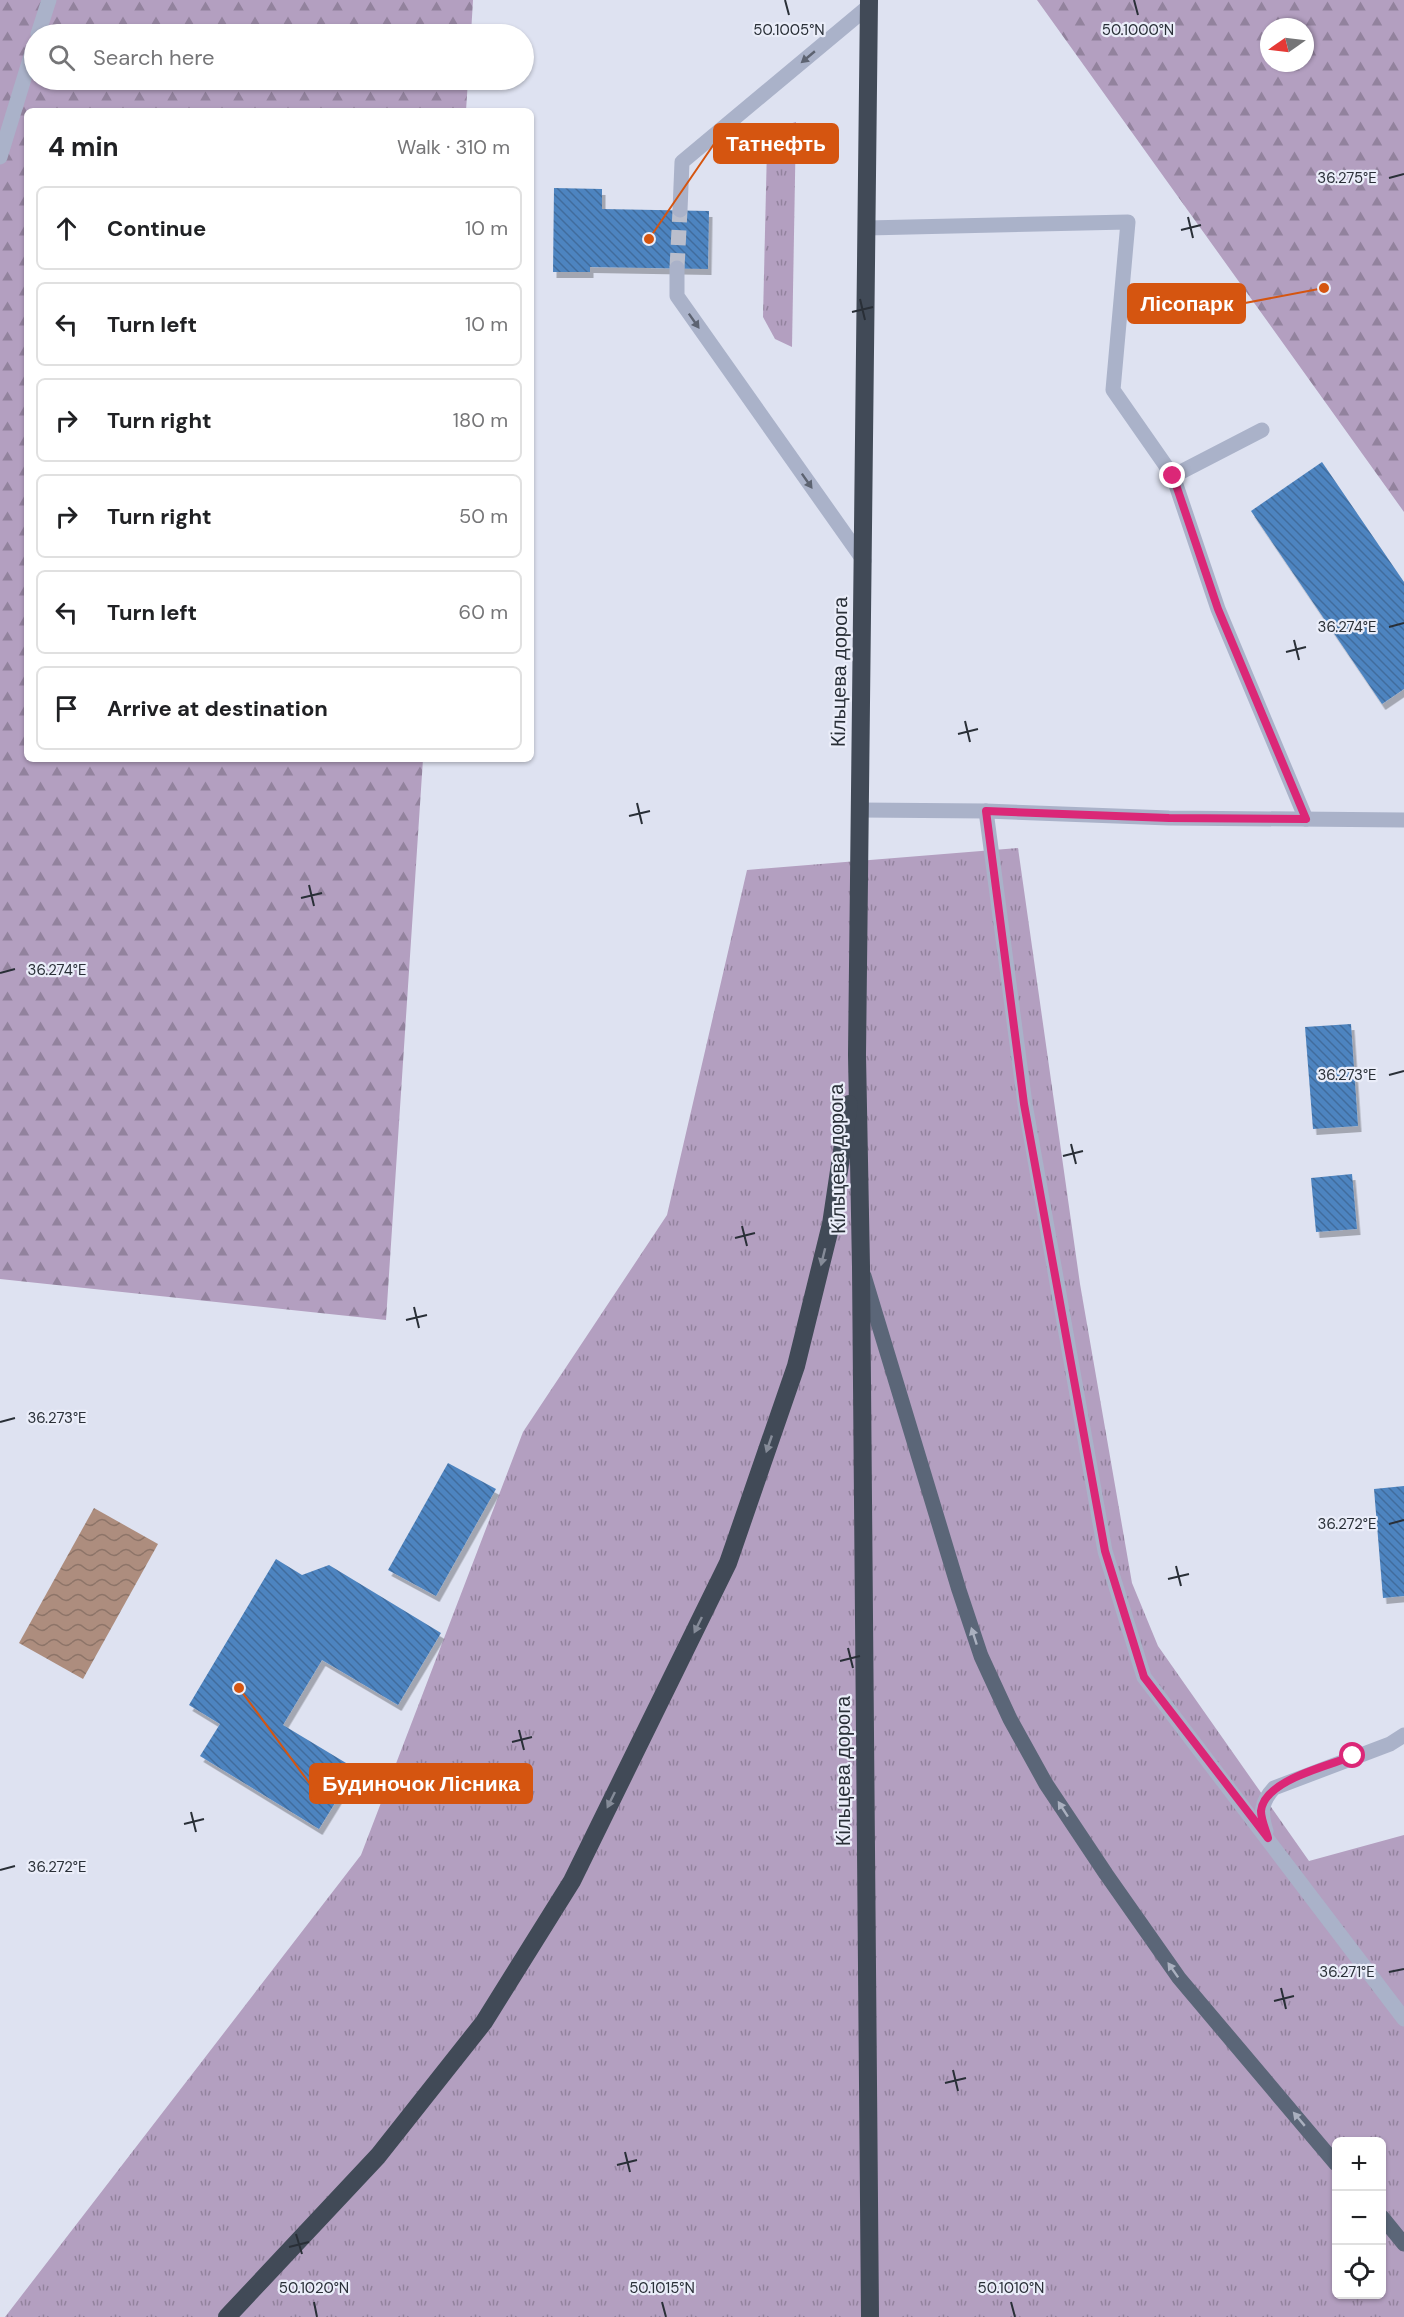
<!DOCTYPE html>
<meta charset="utf-8">
<style>
body{margin:0;font-family:"DM Sans",sans-serif;background:#f2f2f2;color:#202124}
.controls{position:absolute;right:18px;bottom:18px;display:grid;overflow:hidden;border-radius:9px;box-shadow:0 2px 4px #0004}
.controls button{width:54px;height:54px;display:grid;place-items:center;padding:0;border:0;border-bottom:2px solid #e0e0e0;background:#fff;color:#202124;font:30px sans-serif}
.compass{position:absolute;left:1260px;top:18px;width:54px;height:54px;border-radius:50%;background:#fff;box-shadow:0 2px 4px #0004;rotate:256deg}
.stop{position:absolute;width:18px;height:18px;margin:-14px;border:4px solid #db2777;border-radius:50%;background:#fff}
.stop.end{background:#db2777;border-color:#fff;box-shadow:0 2px 6px #0008}
.list{margin:0;padding:0;list-style:none}
h2{display:flex;justify-content:space-between;align-items:center;height:78px;margin:0;padding:0 24px;font-size:26px}
h2 small{font-size:20px;font-weight:400;color:#757577}
.list li{display:grid;grid-template-columns:39px 1fr auto;gap:18px;align-items:center;box-sizing:border-box;height:84px;margin:0 12px 12px;padding:0 12px;border:2px solid #e0e0e0;border-radius:9px}
.list b{display:block;font-size:22px;white-space:nowrap}
.list em{font-size:20px;font-style:normal;color:#757577}
.icon{flex:none;width:33px;height:33px;fill:none;stroke:currentColor;stroke-width:2;stroke-linecap:round;stroke-linejoin:round}
.map{position:relative;flex:none;width:1404px;height:2317px;overflow:hidden}
.search{position:absolute;background:#fff;box-shadow:0 2px 4px #0004;left:24px;top:24px;width:510px;height:66px;display:flex;align-items:center;gap:15px;box-sizing:border-box;padding:0 21px;border-radius:33px;color:#757577;font-size:22px}
.panel{position:absolute;background:#fff;box-shadow:0 2px 4px #0004;left:24px;top:108px;width:510px;height:654px;border-radius:9px}
.map>svg:first-child{display:block}
.grass{fill:url(#grass-tufts);fill-rule:evenodd}
.forest{fill:url(#forest-firs);fill-rule:evenodd}
.water{fill:url(#water-waves)}
.building{fill:url(#building-back-hatch);filter:url(#shadow)}
.lines{fill:none;stroke-linecap:round;stroke-linejoin:round}
.minor-tunnel{stroke:#babecc;stroke-width:15;stroke-dasharray:15 8;stroke-linecap:butt}
.minor{stroke:#aab2c9;stroke-width:15}
.major{stroke:#5b6678;stroke-width:15}
.highway{stroke:#414a57;stroke-width:18}
.oneway{fill:#5d6371}
.oneway2{fill:#858b98}
.oneway3{fill:#aab0bf}
.route{stroke:#db2777;stroke-width:8}
.ticks{fill:none;stroke:#292f37;stroke-width:2}
.labels{text-anchor:middle;dominant-baseline:central;stroke-width:4.5;stroke-linejoin:round;paint-order:stroke}
.street-label{font-size:20px;fill:#292f37;stroke:#eaedf9}
.ticks-label{font-size:15px;text-anchor:middle;fill:#292f37;stroke:#eaedf9;stroke-width:4.5;stroke-linejoin:round;paint-order:stroke}
.leader{fill:none;stroke:#d55510;stroke-width:2}
.callout-dot{fill:#d55510;stroke:#eaedf9;stroke-width:2}
.callout{fill:#d55510;stroke:#d55510;stroke-width:2}
.callout-label{font-size:21px;text-anchor:middle;font-weight:bold;fill:#fff}
</style>
<div class="map">
<svg width="1404" height="2317" viewBox="0 0 1404 2317">
<defs>
<pattern id="grass-tufts" width="24" height="20" patternUnits="userSpaceOnUse" patternTransform="scale(1.5)"><rect width="24" height="20" fill="#b39fc0"/><path d="M3 7l-1-3M5 7V3M7 7l1-3M15 17l-1-3M17 17v-4M19 17l1-3" fill="none" stroke="#92829d"/></pattern>
<pattern id="forest-firs" width="22" height="20" patternUnits="userSpaceOnUse" patternTransform="scale(1.5)"><rect width="22" height="20" fill="#b39fc0"/><path d="M5 1l3.5 6h-7zM16 11l3.5 6h-7z" fill="#92829d"/></pattern>
<pattern id="water-waves" width="16" height="10" patternUnits="userSpaceOnUse" patternTransform="scale(1.5)"><rect width="16" height="10" fill="#ad8d7e"/><path d="M0 5q4-4 8 0t8 0" fill="none" stroke="#8d7468"/></pattern>
<pattern id="building-back-hatch" width="6" height="6" patternUnits="userSpaceOnUse" patternTransform="scale(1.5)"><rect width="6" height="6" fill="#4e84c0"/><path d="M-1 5l2 2M0 0l6 6M5-1l2 2" fill="none" stroke="#416c9d"/></pattern>
<filter id="shadow"><feDropShadow dx="3.5" dy="6" stdDeviation="0" flood-color="#0004"/></filter>
</defs>
<rect width="100%" height="100%" fill="#dee2f1"/>
<g class="grass">
<polygon points="796,122 792,347 775,339 763,317 767,147 779,127"/>
<path d="M1018,848L1080,1284L1132,1583L1158,1646L1309,1861L1404,1835V2317H5L361,1855L523,1432L667,1215L747,870ZM1336,2142H1382V2294H1336Z"/>
</g>
<g class="forest">
<polygon points="0,0 473,0 471,34 34,34 34,80 468,80 466,111 27,111 27,759 423,759 386,1320 0,1279"/>
<path d="M1037,0H1404V512ZM1269,27H1305V63H1269Z"/>
</g>
<polygon class="water" points="94,1508 158,1544 83,1679 19,1643"/>
<g class="building">
<polygon points="554,188 602,189 602,209 709,211 708,269 590,267 590,272 553,272"/>
<polygon points="1322,462 1404,582 1404,689 1382,704 1251,511"/>
<polygon points="1351,1024 1358,1126 1313,1129 1305,1027"/>
<polygon points="1352,1174 1357,1229 1316,1232 1311,1178"/>
<polygon points="448,1463 496,1489 436,1596 388,1570"/>
<polygon points="1404,1486 1404,1596 1383,1598 1374,1489"/>
<polygon points="276,1559 302,1575 329,1565 441,1633 398,1705 322,1660 283,1725 356,1769 319,1829 200,1756 220,1724 189,1705"/>
</g>
<g class="lines">
<polyline class="minor-tunnel" points="677,268 680,210"/>
<g class="minor">
<polyline points="38,34 49,0"/>
<polyline points="0,157 34,46"/>
<polyline points="680,210 682,162 869,6"/>
<polyline points="867,228 1128,222 1113,390 1173,476"/>
<polyline points="677,268 677,296 864,561"/>
<polyline points="1262,430 1173,476 1218,609 1306,819"/>
<polyline points="859,810 986,811 1169,818 1404,820"/>
<polyline points="986,811 1025,1104 1105,1551 1144,1677 1404,2019"/>
<path d="M1266,1831C1260,1813 1261,1802 1274,1788L1390,1744L1404,1735"/>
</g>
<g class="major">
<polyline points="864,1276 959,1590 981,1656 1010,1719 1046,1784 1106,1874 1179,1978 1336,2164"/>
<polyline points="1382,2217 1404,2244"/>
</g>
<g class="highway">
<polyline points="869,0 857,1055 861,1267 870,2317"/>
<polyline points="227,2317 378,2156 484,2022 572,1881 728,1563 796,1366 831,1224 849,1104"/>
</g>
</g>
<defs><path id="oneway-solid" d="M-6-.8H1V-3.2L6.5 0L1 3.2V.8H-6Z" transform="scale(1.5)"/></defs>
<g class="oneway">
<use href="#oneway-solid" transform="translate(808 57) rotate(140)"/>
<use href="#oneway-solid" transform="translate(694 321) rotate(55)"/>
<use href="#oneway-solid" transform="translate(807 481) rotate(55)"/>
</g>
<g class="oneway2">
<use href="#oneway-solid" transform="translate(823 1257) rotate(104)"/>
<use href="#oneway-solid" transform="translate(769 1444) rotate(109)"/>
<use href="#oneway-solid" transform="translate(698 1625) rotate(116)"/>
<use href="#oneway-solid" transform="translate(611 1800) rotate(116)"/>
</g>
<g class="oneway3">
<use href="#oneway-solid" transform="translate(974 1636) rotate(-108)"/>
<use href="#oneway-solid" transform="translate(1063 1809) rotate(-123)"/>
<use href="#oneway-solid" transform="translate(1173 1970) rotate(-125)"/>
<use href="#oneway-solid" transform="translate(1299 2119) rotate(-130)"/>
</g>
<g class="lines">
<path class="route" d="M1173,476L1218,609L1306,819L1169,818L986,811L1024,1104L1105,1551L1144,1677L1268,1838C1266,1830 1261,1820 1261,1811C1264,1780 1328,1766 1353,1756"/>
</g>
<path class="ticks" d="M785,0L789,15M1134,0L1138,15M1389,178L1404,174M1188,217L1193,238M1181,230L1201,225M860,299L865,320M852,312L873,307M1389,627L1404,623M1294,640L1299,660M1286,652L1306,647M965,721L970,742M958,734L978,729M637,803L642,824M629,816L650,811M309,885L314,906M301,898L322,893M0,973L15,969M1389,1075L1404,1071M1071,1144L1076,1164M1063,1156L1083,1151M742,1226L747,1246M735,1238L755,1233M414,1307L419,1328M406,1320L427,1315M0,1422L15,1418M1389,1524L1404,1520M1176,1566L1181,1586M1168,1579L1189,1574M848,1648L853,1668M840,1661L860,1656M519,1730L524,1750M512,1742L532,1737M191,1812L196,1832M184,1824L204,1819M0,1870L15,1866M1389,1972L1404,1969M1281,1988L1286,2009M1274,2001L1294,1996M953,2070L958,2091M945,2083L966,2078M625,2152L630,2172M617,2165L637,2160M296,2234L302,2254M289,2247L309,2242M314,2302L317,2317M662,2302L666,2317M1011,2302L1015,2317"/>
<g class="labels">
<g class="street-label">
<text transform="translate(839 672) rotate(-89)">Кільцева дорога</text>
<text transform="translate(837 1159) rotate(-91)">Кільцева дорога</text>
<text transform="translate(843 1771) rotate(-90)">Кільцева дорога</text>
</g>
</g>
<g class="ticks-label">
<text x="1138" y="35">50.1000°N</text>
<text x="789" y="35">50.1005°N</text>
<text x="1347" y="183">36.275°E</text>
<text x="1347" y="632">36.274°E</text>
<text x="57" y="975">36.274°E</text>
<text x="1347" y="1080">36.273°E</text>
<text x="57" y="1423">36.273°E</text>
<text x="1347" y="1529">36.272°E</text>
<text x="57" y="1872">36.272°E</text>
<text x="1347" y="1977">36.271°E</text>
<text x="314" y="2293">50.1020°N</text>
<text x="662" y="2293">50.1015°N</text>
<text x="1011" y="2293">50.1010°N</text>
</g>
<path class="leader" d="M649 239L714 144M1324 288L1245 303M239 1688L310 1784"/>
<g class="callout-dot">
<circle cx="649" cy="239" r="6"/>
<circle cx="1324" cy="288" r="6"/>
<circle cx="239" cy="1688" r="6"/>
</g>
<g class="callout">
<rect x="714" y="124" width="124" height="39" rx="6"/>
<rect x="1128" y="284" width="117" height="39" rx="6"/>
<rect x="310" y="1764" width="222" height="39" rx="6"/>
</g>
<g class="callout-label">
<text x="776" y="151">Татнефть</text>
<text x="1187" y="311">Лісопарк</text>
<text x="421" y="1791">Будиночок Лісника</text>
</g>
</svg>
<div class="controls">
<button>+</button>
<button>−</button>
<button><svg class="icon" aria-label="locate" viewBox="0 0 24 24"><circle cx="12" cy="12" r="6"/><path d="M12 2v4M12 18v4M2 12h4M18 12h4"/></svg></button>
</div>
<svg class="compass" viewBox="-18 -18 36 36"><path d="M0-13l5 13h-10z" fill="#e53935"/><path d="M0 13l5-13h-10z" fill="#757577"/></svg>
<div class="stop" style="left:1353px;top:1756px"></div>
<div class="stop end" style="left:1173px;top:476px"></div>
<div class="search"><svg class="icon" aria-label="search" viewBox="0 0 24 24"><circle cx="10" cy="10" r="6"/><path d="M15 15l6 6"/></svg>Search here</div>
<section class="panel">
<h2>4 min<small>Walk · 310 m</small></h2>
<ul class="list">
<li><svg class="icon" aria-label="ahead" viewBox="0 0 24 24"><path d="M12 20V5M6 11l6-6 6 6"/></svg><div><b>Continue</b></div><em>10 m</em></li>
<li><svg class="icon" aria-label="left" viewBox="0 0 24 24"><path d="M17 20v-9H6M10 6l-5 5 5 5"/></svg><div><b>Turn left</b></div><em>10 m</em></li>
<li><svg class="icon" aria-label="right" viewBox="0 0 24 24"><path d="M7 20v-9h11M14 6l5 5-5 5"/></svg><div><b>Turn right</b></div><em>180 m</em></li>
<li><svg class="icon" aria-label="right" viewBox="0 0 24 24"><path d="M7 20v-9h11M14 6l5 5-5 5"/></svg><div><b>Turn right</b></div><em>50 m</em></li>
<li><svg class="icon" aria-label="left" viewBox="0 0 24 24"><path d="M17 20v-9H6M10 6l-5 5 5 5"/></svg><div><b>Turn left</b></div><em>60 m</em></li>
<li><svg class="icon" aria-label="arrive" viewBox="0 0 24 24"><path d="M6 21V4h12l-3 4 3 4H6"/></svg><div><b>Arrive at destination</b></div></li>
</ul>
</section>
</div>
